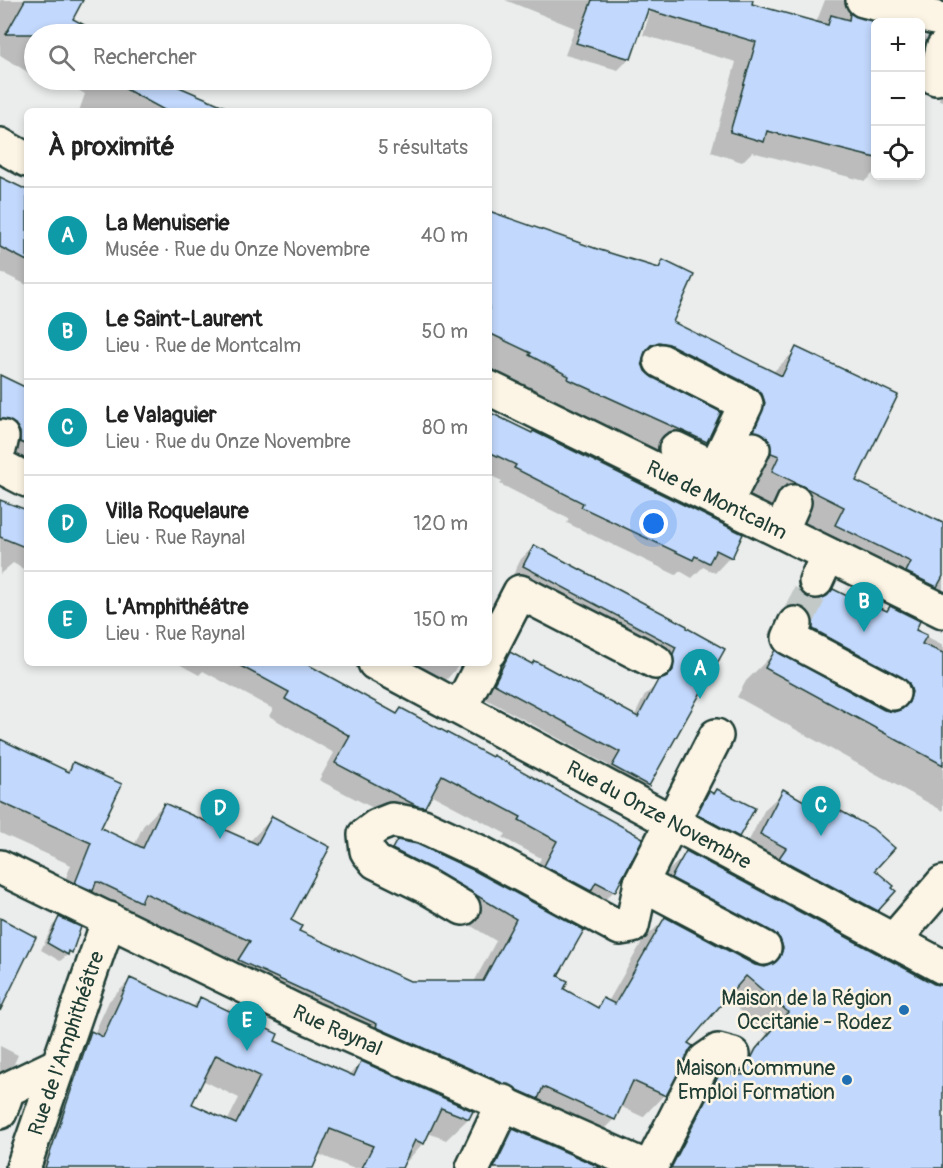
<!DOCTYPE html>
<html lang="fr">
<meta charset="utf-8">
<style>
body{margin:0;font-family:Pangolin,sans-serif;background:#f6f6f6;color:#222}
.controls{position:absolute;right:18px;top:18px;display:grid;overflow:hidden;border-radius:9px;box-shadow:0 3px 9px #0003}
.controls button{width:54px;height:54px;display:grid;place-items:center;padding:0;border:0;border-bottom:2px solid #e0e0e0;background:#fff;color:#222;font:30px sans-serif}
.you{position:absolute;left:654px;top:524px;width:21px;height:21px;margin:-15px;border:4px solid #fff;border-radius:50%;background:#1a73e8;box-shadow:0 0 0 9px #1a73e833}
.badge{display:grid;place-items:center;width:39px;height:39px;border-radius:50%;background:#1f6fb2;color:#fff;font-size:20px;font-weight:700}
.pin{position:absolute;translate:-50% -50px;filter:drop-shadow(0 2px 3px #0008)}
.pin::after{content:'';position:absolute;top:32px;width:21px;height:18px;background:inherit;clip-path:polygon(0 0,100% 0,50% 100%)}
.list{margin:0;padding:0;list-style:none}
h2{display:flex;justify-content:space-between;align-items:center;height:78px;margin:0;padding:0 24px;font-size:26px}
h2 small{font-size:20px;font-weight:400;color:#767676}
.list li{display:grid;grid-template-columns:39px 1fr auto;gap:18px;align-items:center;box-sizing:border-box;height:96px;padding:0 24px;border-top:2px solid #e0e0e0}
.list b{display:block;font-size:22px;white-space:nowrap}
.list p{margin:0;font-size:20px;white-space:nowrap;color:#767676}
.list em{font-size:20px;font-style:normal;color:#767676}
.icon{flex:none;width:33px;height:33px;fill:none;stroke:currentColor;stroke-width:2;stroke-linecap:round;stroke-linejoin:round}
.map{position:relative;flex:none;width:943px;height:1168px;overflow:hidden}
.search{position:absolute;background:#fff;box-shadow:0 3px 9px #0003;left:24px;top:24px;width:468px;height:66px;display:flex;align-items:center;gap:15px;box-sizing:border-box;padding:0 21px;border-radius:33px;color:#767676;font-size:22px}
.panel{position:absolute;background:#fff;box-shadow:0 3px 9px #0003;left:24px;top:108px;width:468px;height:558px;border-radius:9px}
.map>svg:first-child{display:block}
.shadow{fill:#0003;fill-rule:evenodd}
.building{fill:#c2d8fc;stroke:#1f3d34;stroke-width:1.5;fill-rule:evenodd}
.lines{fill:none;stroke-linecap:round;stroke-linejoin:round}
.minor-tunnel{stroke:#c2c9c7;stroke-width:33;stroke-dasharray:33 16;stroke-linecap:butt}
.minor-casing{stroke:#1f3d34;stroke-width:38}
.minor{stroke:#fcf5e5;stroke-width:33}
.poi-dot{fill:#1f6fb2;stroke:#fcf5e5;stroke-width:2}
.labels{text-anchor:middle;dominant-baseline:central;stroke-width:5;stroke-linejoin:round;paint-order:stroke}
.street-label{font-size:21px;fill:#1f3d34;stroke:#fcf5e5}
.poi-label{font-size:21px;fill:#1f3d34;stroke:#fcf5e5;text-anchor:end}
</style>
<div class="map">
<svg width="943" height="1168" viewBox="0 0 943 1168">
<rect width="100%" height="100%" fill="#ebecec"/>
<filter id="ink" filterUnits="userSpaceOnUse"><feTurbulence type="fractalNoise" baseFrequency=".0167" numOctaves="2"/><feDisplacementMap in="SourceGraphic" scale="12" xChannelSelector="R" yChannelSelector="G"/><feConvolveMatrix kernelMatrix="1 2 1 2 8 2 1 2 1" color-interpolation-filters="sRGB"/></filter>
<g filter="url(#ink)">
<g class="shadow">
<polygon points="0,0 70,0 71,20 98,34 34,34 34,76 0,55"/>
<polygon points="505,0 650,0 630,58 618,70 565,55 575,28"/>
<polygon points="654,0 739,0 816,23 825,0 943,0 943,37 928,22 844,1 849,14 876,24 876,171 865,181 752,152 742,162 711,152 736,62 643,35"/>
<polygon points="920,35 927,37 920,59"/>
<polygon points="60,80 160,80 231,111 79,111 85,94"/>
<polygon points="943,84 943,101 939,100"/>
<polygon points="0,176 27,192 27,285 0,272"/>
<polygon points="489,212 657,268 663,262 671,323 772,373 797,349 855,481 943,524 943,633 919,620 914,630 943,645 943,811 737,697 746,681 775,652 784,656 782,642 768,635 774,624 803,595 808,600 868,608 871,605 885,612 891,606 880,600 884,590 745,499 727,415 720,411 705,441 678,469 489,373"/>
<polygon points="0,377 27,396 27,467 5,458 0,441"/>
<polygon points="489,413 741,534 730,557 715,573 703,567 692,578 680,571 676,575 567,523 569,519 500,484 502,481 489,475"/>
<polygon points="0,501 23,510 27,506 27,571 13,563 0,574"/>
<polygon points="534,546 685,626 648,785 635,798 600,779 608,765 482,697 497,667 510,654 634,717 645,695 661,681 662,676 511,579 521,559"/>
<polygon points="177,663 302,663 396,715 401,709 492,758 614,891 597,908 528,883 541,858 503,838 506,834 430,794 424,806 407,823 400,822 319,780 334,753 269,716 273,709 203,671 199,675"/>
<polygon points="407,663 461,663 441,686"/>
<polygon points="0,740 65,772 73,764 100,829 134,846 143,826 164,804 249,842 272,818 289,921 297,932 409,982 474,982 496,941 415,892 376,864 398,842 581,930 556,977 562,990 596,1008 604,1000 608,1002 643,940 665,919 761,967 758,959 651,900 665,874 687,853 934,985 943,986 943,1162 938,1168 662,1168 698,1096 720,1074 733,1076 767,1034 725,998 685,1043 691,1046 664,1095 643,1117 620,1106 614,1119 592,1141 55,905 71,865 0,833"/>
<polygon points="717,790 738,836 727,848 687,826 697,805 709,793 713,795"/>
<polygon points="784,791 807,804 813,798 877,910 858,929 742,854 765,809"/>
<polygon points="60,919 71,952 60,961 41,950 53,925"/>
<path d="M131,979L191,1008L200,999L273,1042L349,1075L361,1063L471,1112L468,1119L446,1140L428,1133L423,1143L401,1168H352L318,1154L311,1168H32L70,1054L91,1033L94,1034L109,1001ZM202,1080L239,1098L227,1122L190,1105Z"/>
<polygon points="0,1046 18,1055 14,1064 0,1076"/>
<polygon points="513,1130 598,1168 484,1168 492,1152"/>
</g>
<g class="building">
<polygon points="25,0 83,0 73,19 101,34 6,34"/>
<polygon points="592,0 753,0 752,4 828,25 831,15 849,20 850,13 876,22 876,158 767,131 764,142 730,132 756,42 648,10 631,59 576,43"/>
<polygon points="109,80 163,80 235,111 166,111"/>
<polygon points="0,177 27,190 27,261 0,247"/>
<polygon points="489,211 600,250 659,268 663,260 694,275 673,322 782,376 796,347 898,395 856,481 943,523 943,576 937,587 906,572 911,562 835,525 844,507 772,471 779,456 771,453 768,438 754,431 765,403 762,394 754,387 669,344 659,342 651,345 645,352 642,363 645,371 652,377 721,412 707,442 568,379 569,376 529,355 531,353 489,333"/>
<polygon points="0,375 27,388 27,445 20,442 20,432 15,424 0,419"/>
<polygon points="489,412 532,433 533,431 743,534 732,558 716,550 709,563 695,556 693,560 581,507 583,503 514,468 516,465 489,452"/>
<polygon points="0,500 27,510 27,548 0,537"/>
<polygon points="534,545 687,626 687,628 725,649 649,786 612,766 620,752 494,684 510,652 532,664 534,661 537,662 638,717 658,680 667,677 673,670 673,654 676,647 523,566"/>
<polygon points="833,589 869,607 870,603 887,611 890,606 920,621 916,630 927,635 922,644 943,653 943,765 765,668 775,650 884,710 894,712 902,709 909,702 912,692 909,683 902,677 813,629 810,613 796,606 803,593 809,598 818,600 827,596"/>
<polygon points="235,663 305,663 397,714 401,708 492,757 493,755 643,838 615,892 596,882 591,891 544,866 557,841 519,820 521,817 442,775 425,807 417,806 335,763 350,736 285,699 289,692"/>
<polygon points="0,739 69,772 73,762 122,784 101,828 143,848 164,803 257,844 272,816 330,847 291,920 302,926 299,931 410,981 483,981 516,919 436,871 392,849 397,840 417,844 473,870 584,930 558,976 568,981 564,989 598,1008 603,998 615,1004 665,917 755,965 765,967 774,963 780,957 783,948 780,939 773,932 671,878 686,851 934,984 943,986 943,1168 671,1168 720,1073 743,1075 756,1049 788,1012 746,976 688,1043 693,1046 666,1096 633,1081 615,1120 543,1087 538,1099 376,1027 377,1024 238,960 250,941 145,893 141,902 99,882 96,882 93,891 75,883 91,843 0,802"/>
<polygon points="717,789 755,808 739,837 697,814 709,791 714,794"/>
<polygon points="783,789 809,804 813,796 872,828 895,848 875,870 894,886 892,888 896,891 878,911 779,858 786,848 760,834"/>
<polygon points="59,917 81,927 72,953 69,951 68,955 47,943"/>
<polygon points="0,918 36,937 0,1011"/>
<path d="M130,978L196,1008L200,997L278,1034L275,1041L354,1076L361,1061L473,1111L469,1119L441,1108L424,1144L415,1140L402,1168H362L373,1146L330,1129L313,1168H45L91,1031L103,1037ZM216,1055L260,1076L236,1124L192,1104Z"/>
<polygon points="513,1129 602,1168 494,1168"/>
</g>
<g class="lines">
<polyline class="minor-tunnel" points="795,624 816,581"/>
<defs>
<g id="minor">
<polyline points="863,0 943,20"/>
<polyline points="936,78 943,48"/>
<polyline points="0,145 27,160"/>
<polyline points="661,361 746,404 703,493"/>
<path id="s1" d="M489,388L943,611"/>
<polyline points="0,446 2,437"/>
<polyline points="676,449 715,468"/>
<polyline points="0,466 27,480"/>
<polyline points="725,504 753,449"/>
<polyline points="781,531 794,502"/>
<polyline points="816,581 828,555"/>
<polyline points="795,624 789,638 893,693"/>
<polyline points="489,652 520,592 656,662"/>
<path id="s2" d="M375,663L943,967"/>
<polyline points="460,708 483,663"/>
<path id="s3" d="M0,867L312,1019L648,1168"/>
<polyline points="641,883 764,948"/>
<polyline points="463,908 427,887 376,862 367,851 365,835 377,826 392,820 423,826 481,853 620,928 632,926 641,883 716,736"/>
<polyline points="893,941 943,883"/>
<polyline points="0,1112 8,1089 58,1065"/>
<path id="s4" d="M23,1168L109,919"/>
<polyline points="473,1168 504,1102"/>
<polyline points="650,1168 705,1060 718,1051 733,1055"/>
</g>
</defs>
<use href="#minor" class="minor-casing"/>
<use href="#minor" class="minor"/>
</g>
</g>
<g class="poi-dot">
<circle cx="904" cy="1010" r="6"/>
<circle cx="847" cy="1080" r="6"/>
</g>
<g class="labels">
<g class="street-label">
<text stroke="none"><textPath href="#s1" startOffset="254">Rue de Montcalm</textPath></text>
<text stroke="none"><textPath href="#s2" startOffset="322">Rue du Onze Novembre</textPath></text>
<text stroke="none"><textPath href="#s3" startOffset="375">Rue Raynal</textPath></text>
<text stroke="none"><textPath href="#s4" startOffset="132">Rue de l'Amphithéâtre</textPath></text>
</g>
<g class="poi-label">
<text x="892" y="998">Maison de la Région<tspan x="892" dy="24">Occitanie - Rodez</tspan></text>
<text x="835" y="1068">Maison Commune<tspan x="835" dy="24">Emploi Formation</tspan></text>
</g>
</g>
</svg>
<div class="controls">
<button>+</button>
<button>−</button>
<button><svg class="icon" aria-label="locate" viewBox="0 0 24 24"><circle cx="12" cy="12" r="6"/><path d="M12 2v4M12 18v4M2 12h4M18 12h4"/></svg></button>
</div>
<div class="you"></div>
<div class="pin badge" style="left:700px;top:699px;background:#0f9aa8">A</div>
<div class="pin badge" style="left:864px;top:632px;background:#0f9aa8">B</div>
<div class="pin badge" style="left:821px;top:836px;background:#0f9aa8">C</div>
<div class="pin badge" style="left:220px;top:839px;background:#0f9aa8">D</div>
<div class="pin badge" style="left:247px;top:1051px;background:#0f9aa8">E</div>
<div class="search"><svg class="icon" aria-label="search" viewBox="0 0 24 24"><circle cx="10" cy="10" r="6"/><path d="M15 15l6 6"/></svg>Rechercher</div>
<section class="panel">
<h2>À proximité<small>5 résultats</small></h2>
<ul class="list">
<li><span class="badge" style="background:#0f9aa8">A</span><div><b>La Menuiserie</b><p>Musée · Rue du Onze Novembre</p></div><em>40 m</em></li>
<li><span class="badge" style="background:#0f9aa8">B</span><div><b>Le Saint-Laurent</b><p>Lieu · Rue de Montcalm</p></div><em>50 m</em></li>
<li><span class="badge" style="background:#0f9aa8">C</span><div><b>Le Valaguier</b><p>Lieu · Rue du Onze Novembre</p></div><em>80 m</em></li>
<li><span class="badge" style="background:#0f9aa8">D</span><div><b>Villa Roquelaure</b><p>Lieu · Rue Raynal</p></div><em>120 m</em></li>
<li><span class="badge" style="background:#0f9aa8">E</span><div><b>L'Amphithéâtre</b><p>Lieu · Rue Raynal</p></div><em>150 m</em></li>
</ul>
</section>
</div>
